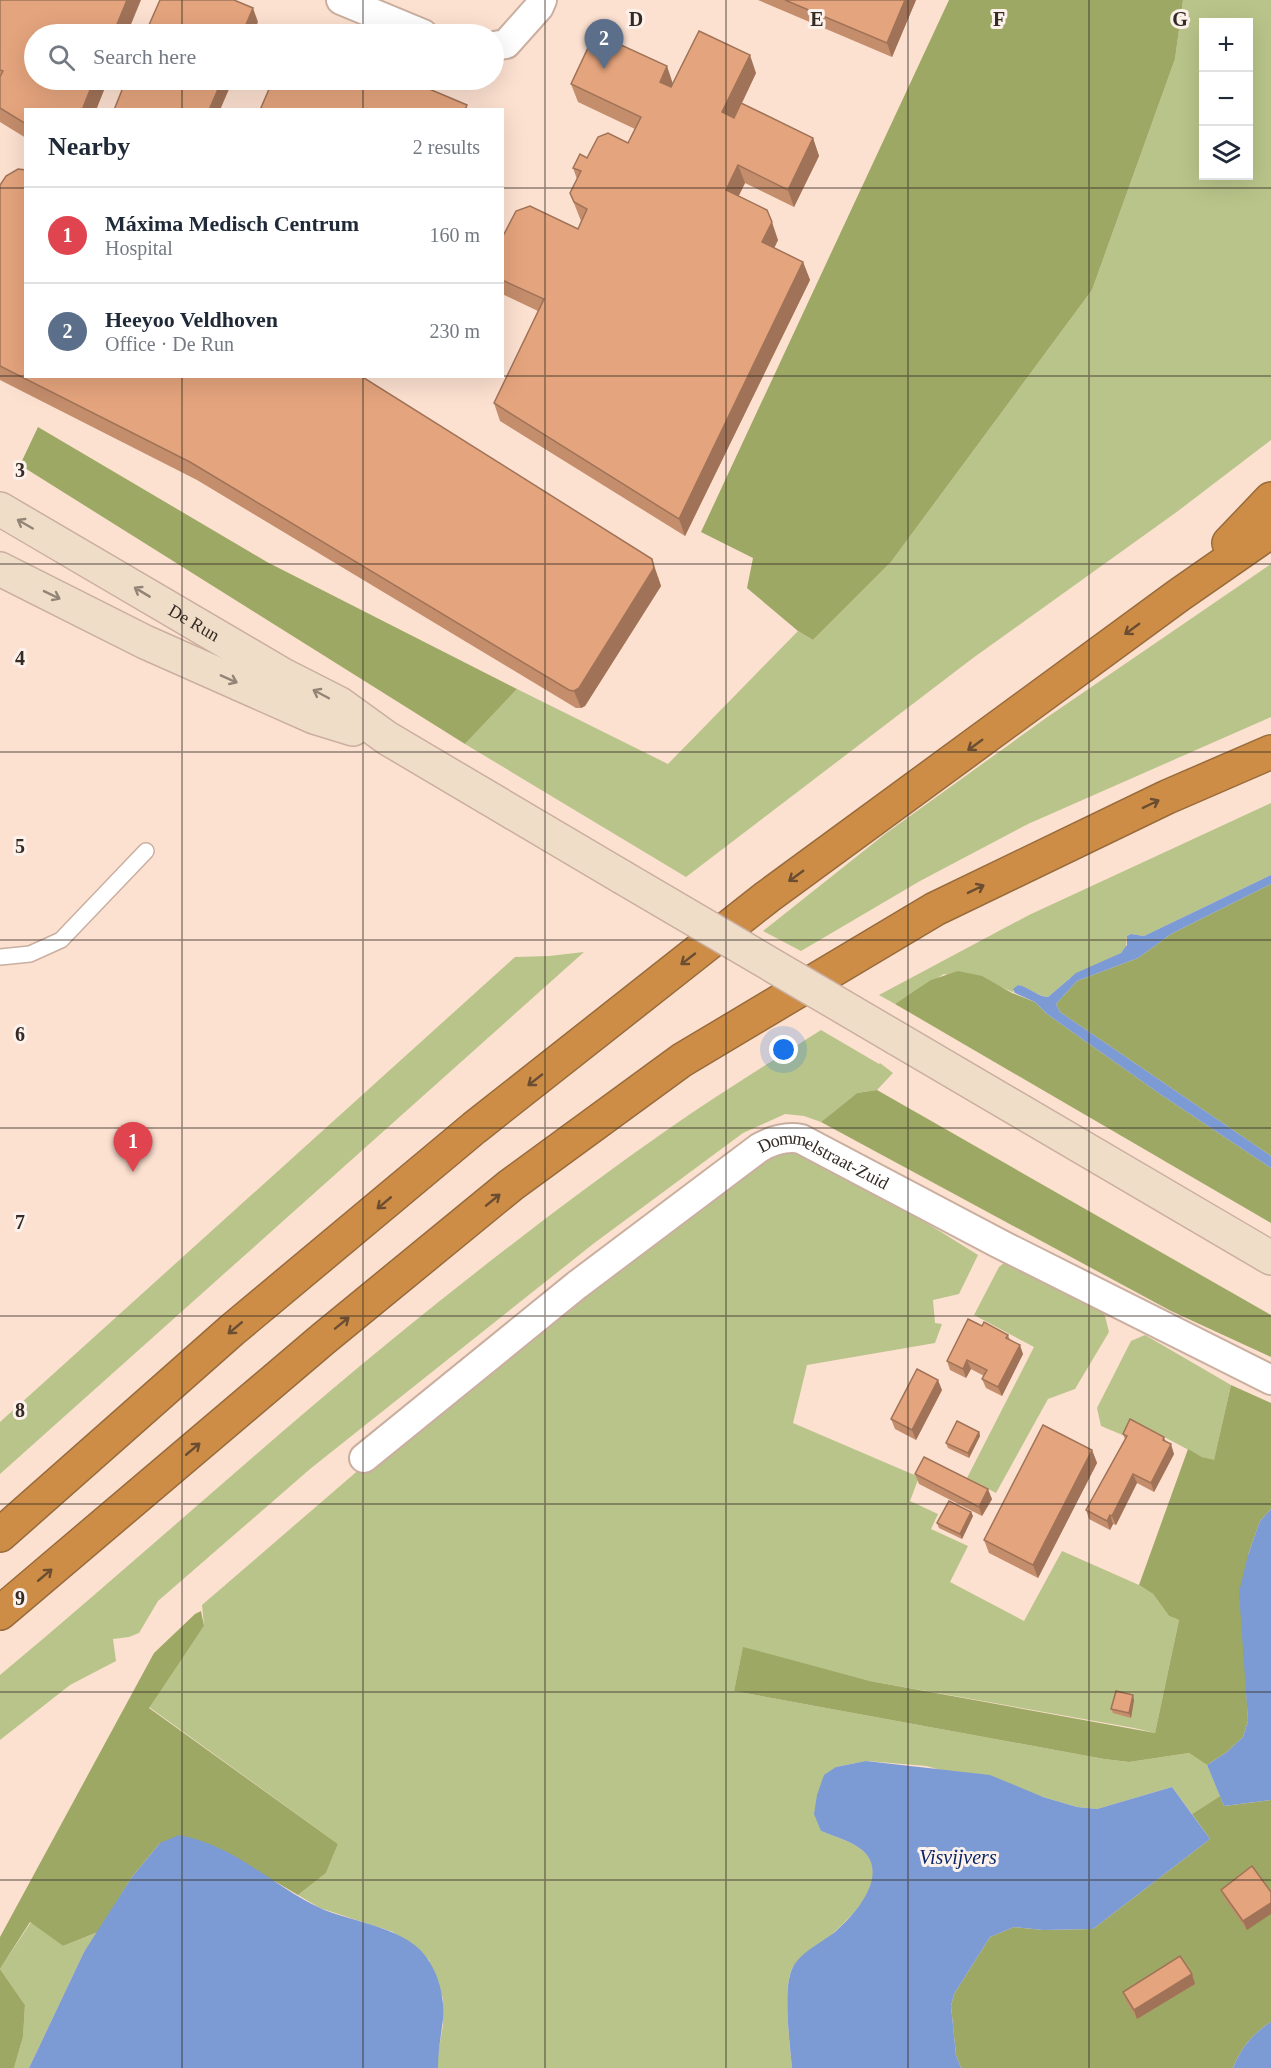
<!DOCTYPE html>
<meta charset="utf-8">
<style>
body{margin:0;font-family:"Times New Roman",serif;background:#f6f6f7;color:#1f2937}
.controls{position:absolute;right:18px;top:18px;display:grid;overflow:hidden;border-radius:0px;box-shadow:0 6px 24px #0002}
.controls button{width:54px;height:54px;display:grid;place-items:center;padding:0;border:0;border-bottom:2px solid #e0e1e3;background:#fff;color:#1f2937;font:30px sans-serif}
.you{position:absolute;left:784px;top:1050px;width:21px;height:21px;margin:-15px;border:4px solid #fff;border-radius:50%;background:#1a73e8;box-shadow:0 0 0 9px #1a73e833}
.badge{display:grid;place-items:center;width:39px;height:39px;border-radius:50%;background:#9c691f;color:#fff;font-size:20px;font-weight:700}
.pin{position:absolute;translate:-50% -50px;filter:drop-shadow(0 2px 3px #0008)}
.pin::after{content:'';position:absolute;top:32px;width:21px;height:18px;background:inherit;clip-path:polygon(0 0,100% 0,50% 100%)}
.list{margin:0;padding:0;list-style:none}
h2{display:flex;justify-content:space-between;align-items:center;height:78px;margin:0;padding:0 24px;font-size:26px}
h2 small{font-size:20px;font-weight:400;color:#747a83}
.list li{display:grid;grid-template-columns:39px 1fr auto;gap:18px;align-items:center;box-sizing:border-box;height:96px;padding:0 24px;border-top:2px solid #e0e1e3}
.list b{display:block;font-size:22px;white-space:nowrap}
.list p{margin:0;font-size:20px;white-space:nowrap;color:#747a83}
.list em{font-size:20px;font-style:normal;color:#747a83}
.icon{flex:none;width:33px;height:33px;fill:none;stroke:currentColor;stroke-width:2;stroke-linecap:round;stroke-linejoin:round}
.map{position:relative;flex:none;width:1271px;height:2068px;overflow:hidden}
.search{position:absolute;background:#fff;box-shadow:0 6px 24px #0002;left:24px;top:24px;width:480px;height:66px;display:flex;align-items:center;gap:15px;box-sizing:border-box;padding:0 21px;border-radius:33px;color:#747a83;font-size:22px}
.panel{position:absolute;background:#fff;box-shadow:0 6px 24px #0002;left:24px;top:108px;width:480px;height:270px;border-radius:0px}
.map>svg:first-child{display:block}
.green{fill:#b9c48a;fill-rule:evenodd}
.forest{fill:#9da864}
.water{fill:#7c9ad4}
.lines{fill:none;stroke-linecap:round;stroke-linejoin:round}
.service-casing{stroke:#caafa0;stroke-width:18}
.minor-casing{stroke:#caafa0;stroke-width:32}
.secondary-casing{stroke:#caafa0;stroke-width:36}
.motorway-casing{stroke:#986b3b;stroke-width:36}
.service{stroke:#fff;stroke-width:15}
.minor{stroke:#fff;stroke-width:28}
.secondary{stroke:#f0ddc8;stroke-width:33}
.motorway{stroke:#ce8d47;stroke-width:33}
.secondary-bridge-casing{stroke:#caafa0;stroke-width:36;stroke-linecap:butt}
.secondary-bridge{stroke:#f0ddc8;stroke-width:33}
.wall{fill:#c48d6c}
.shaded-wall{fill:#a07358}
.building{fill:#e4a47d;stroke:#a07358;stroke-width:1.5}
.oneway{stroke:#928476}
.oneway2{stroke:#6b4d31}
.grid{fill:none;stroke:#352b25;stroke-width:1.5;stroke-opacity:0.55}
.labels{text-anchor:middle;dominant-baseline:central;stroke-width:6;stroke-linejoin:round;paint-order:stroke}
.street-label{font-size:18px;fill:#352b25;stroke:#fdf1eb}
.water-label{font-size:20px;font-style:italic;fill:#072567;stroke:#fdf1eb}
.grid-label{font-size:20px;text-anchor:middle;font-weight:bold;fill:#352b25;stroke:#fdf1eb;stroke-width:6;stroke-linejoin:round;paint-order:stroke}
</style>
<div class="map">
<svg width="1271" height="2068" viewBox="0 0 1271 2068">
<rect width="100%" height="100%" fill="#fce0d0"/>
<g class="green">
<path d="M1183,0H1271V440L1178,511L973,658L686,877L465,744L517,689L668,764L798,631L813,640L891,562L1092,290L1175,59ZM1204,22H1248V176H1204Z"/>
<polygon points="1271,564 1271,717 1028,824 920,881 801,951 763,931 885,834 1046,718"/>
<path d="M1271,803V875L1144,936L1131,934L1127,936L1126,948L1121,953L1070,978L1048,997C1039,997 1029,988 1018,985L1013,991L1015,993L1001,987L944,974L895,1004L879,995L1029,915Z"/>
<polygon points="584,952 0,1474 0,1422 515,957 549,956"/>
<path d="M821,1030L879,1064L880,1063L893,1073L877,1090L857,1093L821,1122L804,1116L785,1114L743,1133L593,1244L310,1469L158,1601L139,1633L129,1637L113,1639L116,1661L70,1685L0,1740V1675C156,1545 305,1406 465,1281C531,1229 598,1178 667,1130C717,1095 769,1063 821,1030Z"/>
<path d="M793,1150L853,1177L978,1255L959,1294L933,1300L935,1323L942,1324L935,1343L807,1365L793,1423L919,1477L910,1501L938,1514L931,1529L968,1546L950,1582L1024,1621L1062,1551L1139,1585L1153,1594L1169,1616L1179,1620L1155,1733L1134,1728L870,1681L743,1648L734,1691L1104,1759L1129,1762L1189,1753L1207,1765L1220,1796L1192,1814L1172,1787L1097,1809L1077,1807L1043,1797L926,1766L867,1761L836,1767L821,1831C835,1837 856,1842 866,1854C892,1884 841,1927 821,1944C812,1951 798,1959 793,1967C782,1984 790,2047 792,2068H438V2054L443,2025V1998L429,1960L393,1932L320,1908L298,1895L326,1873L338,1844L149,1707L204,1626L202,1605L369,1461L763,1154Z"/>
<polygon points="1011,1257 1104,1312 1109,1332 1075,1389 1048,1399 996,1493 967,1478 1034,1347 974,1315 999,1267"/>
<polygon points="1145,1335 1231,1385 1214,1461 1202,1457 1134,1421 1125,1436 1101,1426 1097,1408 1131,1341"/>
<polygon points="31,1922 63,1946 98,1932 84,1952 29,2068 14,2068 23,2037 25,2005 0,1969"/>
</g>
<g class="forest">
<polygon points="949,0 1183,0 1175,59 1092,290 891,562 813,640 798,631 747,588 753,558 701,532"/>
<polygon points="38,427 267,562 517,689 465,744 20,465"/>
<polygon points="1271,884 1271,1156 1060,1012 1056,1004 1077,981 1138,958 1171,934"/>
<polygon points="958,971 982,976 1012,993 1035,1002 1047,1014 1160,1094 1271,1168 1271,1223 895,1004 931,980"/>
<polygon points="877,1090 1271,1315 1271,1357 1171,1311 821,1122 857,1093"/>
<polygon points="1231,1385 1271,1403 1271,1509 1260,1521 1248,1555 1245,1667 1248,1721 1243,1737 1227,1752 1207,1765 1189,1753 1129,1762 1104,1759 734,1691 743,1647 870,1681 1155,1733 1179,1620 1169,1616 1153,1594 1139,1585 1188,1449 1202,1457 1214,1460"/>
<polygon points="201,1611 204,1626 149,1708 338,1844 326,1873 298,1895 276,1882 160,1843 132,1877 98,1932 63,1946 30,1922 0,1969 25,2005 23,2037 14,2068 0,2068 0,1937 154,1653 195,1614"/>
<path d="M1220,1796L1224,1806L1271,1800V2022C1254,2032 1240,2049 1233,2068H961L956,2055L951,2006L954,1994L990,1937L1014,1927L1043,1930L1093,1929L1210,1839L1192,1814Z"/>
</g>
<g class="water">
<path d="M1271,875V884L1171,934L1138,958L1077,981L1056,1004L1060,1012L1271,1156V1168L1160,1094L1047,1014L1035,1002L1015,993L1013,989L1018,985C1029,987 1038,997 1048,997L1076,973L1121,953L1127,945V936L1131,934L1144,936Z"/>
<polygon points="1271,1509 1271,1800 1224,1806 1207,1765 1227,1752 1243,1737 1248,1721 1239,1592 1248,1555 1260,1521"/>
<path d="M866,1761L990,1775L1043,1797L1077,1807L1097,1809L1172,1787L1210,1839L1093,1929L1043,1930L1014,1927L990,1937L954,1994L951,2006L956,2055L961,2068H792C790,2044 782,1987 793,1967C801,1952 821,1943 835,1932C853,1916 887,1879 866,1854C856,1842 835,1837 821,1831L814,1814L817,1795L824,1775L836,1767Z"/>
<path d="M179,1835C237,1846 269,1884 320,1908C353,1923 409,1927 429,1961C441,1980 446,2005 442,2027C440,2041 438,2054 438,2068H29L84,1952L132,1877L160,1843Z"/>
<path d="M1271,2022V2068H1233C1240,2049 1254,2032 1271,2022Z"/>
</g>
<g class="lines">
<defs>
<polyline id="service" points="0,957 30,954 61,940 146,851"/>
<g id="minor">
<polyline points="341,0 423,34"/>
<polyline points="494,46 506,44 539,7 542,0"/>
<path id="s1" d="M364,1458L577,1285L759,1148C773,1140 786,1136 801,1139L998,1243L1271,1380"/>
</g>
<g id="secondary">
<path id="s2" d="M0,509L283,675L340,704L387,738L622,877"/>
<polyline points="0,569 145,642 314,717 353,729"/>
<polyline points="896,1038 1271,1258"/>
</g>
<g id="motorway">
<polyline points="1229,543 1271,499"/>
<polyline points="0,1535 232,1330 474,1128 767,897 1179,595 1271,531"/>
<polyline points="0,1613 323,1339 511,1185 682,1060 935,909 1167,797 1271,752"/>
</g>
</defs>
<use href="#service" class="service-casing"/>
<use href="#minor" class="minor-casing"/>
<use href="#secondary" class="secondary-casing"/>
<use href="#motorway" class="motorway-casing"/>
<use href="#service" class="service"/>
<use href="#minor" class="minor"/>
<use href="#secondary" class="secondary"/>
<use href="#motorway" class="motorway"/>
<defs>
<polyline id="secondary-bridge" points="622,877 896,1038"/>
</defs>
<use href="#secondary-bridge" class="secondary-bridge-casing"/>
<use href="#secondary-bridge" class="secondary-bridge"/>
</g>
<g class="wall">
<polygon points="0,0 34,80 108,80 96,110 26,110 26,138 0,122"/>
<polygon points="758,0 916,0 892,57"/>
<polygon points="756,73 742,103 813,138 819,156 794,207 745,183 738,196 778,240 774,248 803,262 810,280 685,536 500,421 494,403 538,311 502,294 502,238 578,229 581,221 570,193 577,179 573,168 587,158 628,143 635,129 578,102 571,84 673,83"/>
<polygon points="0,185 658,577 661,586 585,706 581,708 576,708 197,480 0,380"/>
<polygon points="982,1326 1008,1335 1010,1340 1023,1354 1002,1396 986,1388 982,1379 984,1376 971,1369 966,1378 950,1370 947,1361"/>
<polygon points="942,1390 916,1440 895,1429 891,1419"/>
<polygon points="979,1432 980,1436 969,1458 948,1448 946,1443"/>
<polygon points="1123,1434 1164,1437 1166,1442 1174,1454 1154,1492 1137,1483 1116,1525 1113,1524 1110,1530 1089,1519 1086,1510 1125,1439"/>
<polygon points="1092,1450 1097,1463 1038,1578 989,1553 984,1540"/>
<polygon points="915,1474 992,1499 982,1516 919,1484"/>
<polygon points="971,1512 973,1516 962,1539 939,1528 937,1523"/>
<polygon points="1134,1700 1131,1718 1113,1713 1111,1709"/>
<polygon points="1221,1890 1271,1892 1247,1930 1225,1899"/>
<polygon points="1192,1974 1195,1984 1137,2019 1126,2001 1123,1992"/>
</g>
<g class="shaded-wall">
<polygon points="127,0 141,0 127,34 113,34"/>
<polygon points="905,0 916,0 892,57 887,43"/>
<polygon points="253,8 258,22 253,34 242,34"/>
<polygon points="750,55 756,73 729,130 722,112"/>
<polygon points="667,66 673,84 667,100 660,82"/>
<polygon points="94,80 108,80 96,110 82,110"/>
<polygon points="222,80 233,80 220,110 209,110"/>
<polygon points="813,138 819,156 794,207 788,190"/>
<polygon points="738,165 745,183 733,208 726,190"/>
<polygon points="772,222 778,240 769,259 762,242"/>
<polygon points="803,262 810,280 685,536 679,519"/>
<polygon points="652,559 661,586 585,706 581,708 574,691"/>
<polygon points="1020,1345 1023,1354 1002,1396 998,1387"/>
<polygon points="967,1360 971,1369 966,1378 963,1369"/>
<polygon points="938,1380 942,1390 916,1440 912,1430"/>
<polygon points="979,1432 980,1436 969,1458 968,1453"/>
<polygon points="1171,1444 1174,1454 1154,1492 1151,1483"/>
<polygon points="1092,1450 1097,1463 1038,1578 1033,1565"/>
<polygon points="1133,1474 1137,1483 1116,1525 1112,1516"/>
<polygon points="988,1489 992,1499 982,1516 979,1507"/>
<polygon points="971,1512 973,1516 962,1539 960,1534"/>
<polygon points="1110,1515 1113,1524 1110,1530 1107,1521"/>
<polygon points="1133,1695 1134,1700 1131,1718 1129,1713"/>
<polygon points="1271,1903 1271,1914 1247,1930 1243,1921"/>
<polygon points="1192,1974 1195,1984 1137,2019 1134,2010"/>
</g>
<g class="building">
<polygon points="0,0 127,0 113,34 34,34 34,80 94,80 82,110 26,110 26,124 0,108 0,77 3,71 0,70"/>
<polygon points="160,0 234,0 253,8 242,34 145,34"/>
<polygon points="785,0 905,0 887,43"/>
<polygon points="293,31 302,34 292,34"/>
<polygon points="699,31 750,55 722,112 734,118 741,103 813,138 788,190 738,165 726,190 767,210 772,222 762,242 803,262 679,519 494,403 544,299 502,280 502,238 516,211 530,206 578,229 587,209 574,202 570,193 581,171 573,168 580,154 587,158 598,137 608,133 628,143 641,117 571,84 595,33 667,66 660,82 671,87"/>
<polygon points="126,80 222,80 209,110 114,110"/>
<polygon points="273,80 408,80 467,105 465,110 260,110"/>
<polygon points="18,169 26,170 26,376 361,376 652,559 654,568 579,688 574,691 569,690 190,462 0,366 0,185 6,176"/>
<polygon points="968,1319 982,1326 984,1322 1008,1335 1006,1338 1020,1345 998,1387 982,1379 987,1370 967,1360 963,1369 947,1361"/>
<polygon points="917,1369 938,1380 912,1430 891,1419"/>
<polygon points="1130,1419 1164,1437 1163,1440 1171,1444 1151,1483 1133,1474 1112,1516 1110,1515 1107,1521 1086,1510 1127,1436 1123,1434"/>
<polygon points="957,1421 979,1432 968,1453 946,1443"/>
<polygon points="1043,1425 1092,1450 1033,1565 984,1540"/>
<polygon points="924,1457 988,1489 979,1507 915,1474"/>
<polygon points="949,1501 971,1512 960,1534 937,1523"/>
<polygon points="1116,1691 1133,1695 1129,1713 1111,1709"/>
<polygon points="1252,1866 1271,1892 1271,1903 1243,1921 1221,1890"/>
<polygon points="1180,1956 1192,1974 1134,2010 1123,1992"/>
</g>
<defs><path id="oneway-shaft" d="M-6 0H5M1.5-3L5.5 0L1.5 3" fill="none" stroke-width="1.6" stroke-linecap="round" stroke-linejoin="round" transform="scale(1.5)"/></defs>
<g class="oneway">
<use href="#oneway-shaft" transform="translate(25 524) rotate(-150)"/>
<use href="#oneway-shaft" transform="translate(142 592) rotate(-149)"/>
<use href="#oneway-shaft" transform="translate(52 595) rotate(26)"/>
<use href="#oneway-shaft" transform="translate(229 679) rotate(24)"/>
<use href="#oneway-shaft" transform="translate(321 694) rotate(-152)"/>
</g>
<g class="oneway2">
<use href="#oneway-shaft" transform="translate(1132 629) rotate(144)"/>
<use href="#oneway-shaft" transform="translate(975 745) rotate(144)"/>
<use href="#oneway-shaft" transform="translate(1151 804) rotate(-26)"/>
<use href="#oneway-shaft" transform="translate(796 876) rotate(144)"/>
<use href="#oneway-shaft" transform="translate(976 889) rotate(-26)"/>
<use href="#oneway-shaft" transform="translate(688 959) rotate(142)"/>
<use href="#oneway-shaft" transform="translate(535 1080) rotate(142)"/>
<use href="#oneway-shaft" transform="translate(493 1200) rotate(-39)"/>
<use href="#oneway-shaft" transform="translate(384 1203) rotate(140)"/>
<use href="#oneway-shaft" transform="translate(342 1323) rotate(-39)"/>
<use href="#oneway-shaft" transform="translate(235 1328) rotate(140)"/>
<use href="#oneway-shaft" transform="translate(193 1449) rotate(-40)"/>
<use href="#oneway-shaft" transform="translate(45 1575) rotate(-40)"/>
</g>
<path class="grid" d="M182,0V34M363,0V34M545,0V2068M726,0V2068M908,0V2068M1089,0V2068M182,80V110M363,80V110M0,188H26M502,188H1271M0,376H26M182,376V2068M363,376V2068M502,376H1271M0,564H1271M0,752H1271M0,940H1271M0,1128H1271M0,1316H1271M0,1504H1271M0,1692H1271M0,1880H1271"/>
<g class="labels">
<g class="street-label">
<text stroke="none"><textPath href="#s2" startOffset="225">De Run</textPath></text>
<text stroke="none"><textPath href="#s1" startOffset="573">Dommelstraat-Zuid</textPath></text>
</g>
<g class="water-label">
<text x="958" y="1857">Visvijvers</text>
</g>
</g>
<g class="grid-label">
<text x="636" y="26">D</text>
<text x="817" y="26">E</text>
<text x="999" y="26">F</text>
<text x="1180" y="26">G</text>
<text x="20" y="477">3</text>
<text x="20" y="665">4</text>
<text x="20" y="853">5</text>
<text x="20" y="1041">6</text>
<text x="20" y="1229">7</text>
<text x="20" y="1417">8</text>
<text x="20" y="1605">9</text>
</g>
</svg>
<div class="controls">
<button>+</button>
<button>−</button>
<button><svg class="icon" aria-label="layers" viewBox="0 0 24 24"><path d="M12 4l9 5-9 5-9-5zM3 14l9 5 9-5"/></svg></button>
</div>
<div class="you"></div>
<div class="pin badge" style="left:133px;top:1172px;background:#e0444e">1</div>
<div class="pin badge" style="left:604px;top:69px;background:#5c6f8a">2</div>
<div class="search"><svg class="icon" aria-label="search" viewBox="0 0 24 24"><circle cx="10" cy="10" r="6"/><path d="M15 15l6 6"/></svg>Search here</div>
<section class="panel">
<h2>Nearby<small>2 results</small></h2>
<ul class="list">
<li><span class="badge" style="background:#e0444e">1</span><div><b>Máxima Medisch Centrum</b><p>Hospital</p></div><em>160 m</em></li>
<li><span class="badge" style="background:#5c6f8a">2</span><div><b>Heeyoo Veldhoven</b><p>Office · De Run</p></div><em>230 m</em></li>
</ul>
</section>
</div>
